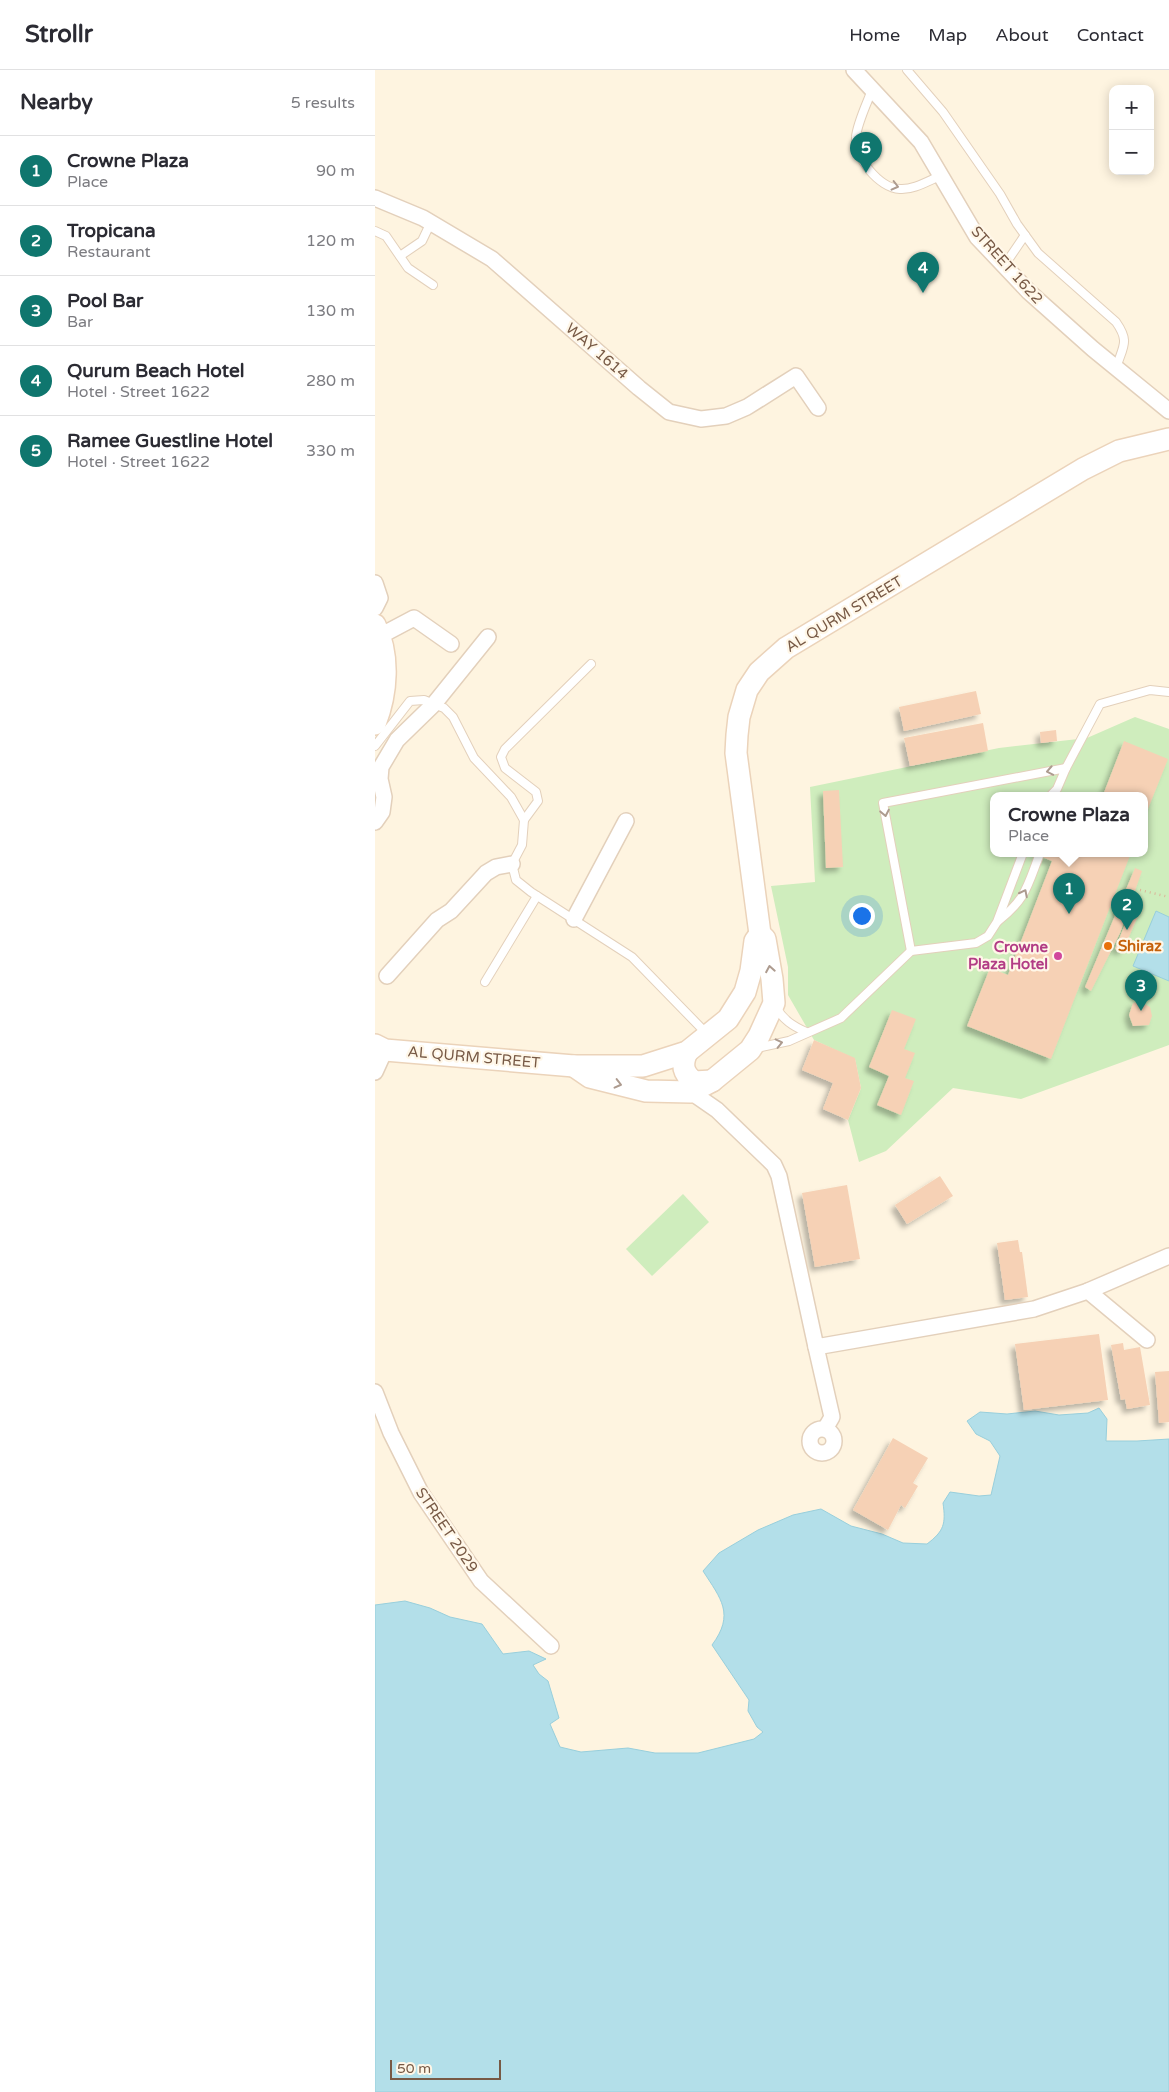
<!DOCTYPE html>
<meta charset="utf-8">
<style>
body{margin:0;font-family:"Varela Round",sans-serif;background:#f7f7f7;color:#2b2b33}
.controls{position:absolute;right:15px;top:15px;display:grid;overflow:hidden;border-radius:10px;box-shadow:0 2px 12px #0003}
.controls button{width:45px;height:45px;display:grid;place-items:center;padding:0;border:0;border-bottom:1px solid #e1e1e2;background:#fff;color:#2b2b33;font:25px sans-serif}
.scale{position:absolute;left:15px;bottom:12px;width:111px;box-sizing:border-box;padding-left:5px;border:2px solid #775945;border-top:0;font-size:14px;line-height:18px;white-space:nowrap;color:#775945;-webkit-text-stroke:4px #fff7e8;paint-order:stroke}
.you{position:absolute;left:486px;top:845px;width:18px;height:18px;margin:-12px;border:4px solid #fff;border-radius:50%;background:#1a73e8;box-shadow:0 0 0 8px #1a73e833}
.badge{display:grid;place-items:center;width:32px;height:32px;border-radius:50%;background:#0f766e;color:#fff;font-size:16px;font-weight:700}
.pin{position:absolute;translate:-50% -41px;filter:drop-shadow(0 1px 2px #0008)}
.pin::after{content:'';position:absolute;top:26px;width:18px;height:15px;background:inherit;clip-path:polygon(0 0,100% 0,50% 100%)}
.popup{position:absolute;left:615px;top:722px;width:158px;height:65px;box-sizing:border-box;display:grid;place-content:center;border-radius:10px;background:#fff;filter:drop-shadow(0 1px 4px #0005);font-size:16px;white-space:nowrap;color:#7c7c81}
.popup b{font-size:19px;color:#2b2b33}
.popup::after{content:'';position:absolute;left:50%;top:100%;margin-left:-10px;border:10px solid transparent;border-top-color:#fff}
.list{margin:0;padding:0;list-style:none}
h2{display:flex;justify-content:space-between;align-items:center;height:65px;margin:0;padding:0 20px;font-size:21px}
h2 small{font-size:16px;font-weight:400;color:#7c7c81}
.list li{display:grid;grid-template-columns:32px 1fr auto;gap:15px;align-items:center;box-sizing:border-box;height:70px;padding:0 20px;border-top:1px solid #e1e1e2}
.list b{display:block;font-size:19px;white-space:nowrap}
.list p{margin:0;font-size:16px;white-space:nowrap;color:#7c7c81}
.list em{font-size:16px;font-style:normal;color:#7c7c81}
.map{position:relative;flex:none;width:794px;height:2022px;overflow:hidden}
header{display:flex;align-items:center;gap:30px;box-sizing:border-box;height:70px;padding:0 25px;background:#fff;border-bottom:1px solid #e1e1e2}
header strong{font-size:24px}
nav{display:flex;gap:28px;margin-inline-start:auto;font-size:18px}
main{display:flex}
aside{flex:1;background:#fff}
.map>svg:first-child{display:block}
.green{fill:#cfedbd;fill-rule:evenodd}
.water{fill:#b3dfe9;stroke:#98cfdc}
.building{fill:#f6d1b5;filter:url(#shadow)}
.lines{fill:none;stroke-linecap:round;stroke-linejoin:round}
.lane-casing{stroke:#e3d0bb;stroke-width:10}
.street-casing{stroke:#e3d0bb;stroke-width:18}
.secondary-casing{stroke:#ebd3ba;stroke-width:24}
.path{stroke:#dbb598;stroke-width:2.5;stroke-dasharray:1 4;stroke-linecap:butt}
.lane{stroke:#fff;stroke-width:8}
.street{stroke:#fff;stroke-width:15}
.secondary{stroke:#fff;stroke-width:21}
.oneway{stroke:#ad9b8f}
.food-dot{fill:#e8710a;stroke:#fff7e8;stroke-width:2}
.hotel-dot{fill:#d1479c;stroke:#fff7e8;stroke-width:2}
.labels{text-anchor:middle;dominant-baseline:central;stroke-width:4.5;stroke-linejoin:round;paint-order:stroke}
.street-label{font-size:15px;fill:#775945;stroke:#fff7e8}
.food-label{font-size:15px;font-weight:bold;fill:#c56008;stroke:#fff7e8;text-anchor:start}
.hotel-label{font-size:15px;font-weight:bold;fill:#b23c85;stroke:#fff7e8;text-anchor:end}
</style>
<header>
<strong>Strollr</strong>
<nav><a>Home</a><a>Map</a><a>About</a><a>Contact</a></nav>
</header>
<main>
<aside>
<h2>Nearby<small>5 results</small></h2>
<ul class="list">
<li><span class="badge">1</span><div><b>Crowne Plaza</b><p>Place</p></div><em>90 m</em></li>
<li><span class="badge">2</span><div><b>Tropicana</b><p>Restaurant</p></div><em>120 m</em></li>
<li><span class="badge">3</span><div><b>Pool Bar</b><p>Bar</p></div><em>130 m</em></li>
<li><span class="badge">4</span><div><b>Qurum Beach Hotel</b><p>Hotel · Street 1622</p></div><em>280 m</em></li>
<li><span class="badge">5</span><div><b>Ramee Guestline Hotel</b><p>Hotel · Street 1622</p></div><em>330 m</em></li>
</ul>
</aside>
<div class="map">
<svg width="794" height="2022" viewBox="0 0 794 2022">
<defs>
<filter id="shadow"><feDropShadow dx="-4.5" dy="4.5" stdDeviation="2.5" flood-color="#0004"/></filter>
</defs>
<rect width="100%" height="100%" fill="#fef4e0"/>
<g class="green">
<path d="M760,647L794,659V975L646,1029L578,1018L511,1081L484,1092L473,1050L486,1018L480,989L439,970L413,925V897L396,816L440,812L435,717L624,678L712,668ZM619,725H769V783H619Z"/>
<polygon points="308,1124 334,1152 277,1206 251,1179"/>
</g>
<g class="water">
<polygon points="781,841 794,847 794,911 758,896"/>
<path d="M724,1338L732,1349L731,1371H762L794,1369V2022H0V1535L30,1531L55,1538L75,1547L107,1554L128,1584L154,1581L171,1589L158,1595L164,1604L173,1611L184,1648L175,1654L185,1677L206,1682L253,1678L280,1683H323L379,1669L388,1662L382,1657L373,1641L374,1630L337,1575C360,1544 346,1529 328,1501L344,1483L383,1460L418,1445L446,1439L476,1456L507,1464L528,1473L552,1474C569,1461 571,1454 568,1433L575,1422L604,1426L616,1425L625,1386L615,1371L601,1364L592,1351L605,1342L632,1344L660,1341L684,1345L713,1343Z"/>
</g>
<g class="building">
<polygon points="601,621 606,644 529,661 524,637"/>
<polygon points="608,653 613,681 535,696 529,668"/>
<polygon points="681,660 682,671 666,673 665,662"/>
<polygon points="749,671 793,689 769,749 769,725 728,725"/>
<polygon points="464,720 468,797 451,798 448,721"/>
<polygon points="657,783 756,783 676,989 592,956 615,898 633,905 677,791"/>
<polygon points="760,798 767,801 745,863 716,921 710,917"/>
<polygon points="757,837 765,841 748,881 740,879"/>
<polygon points="766,932 775,937 777,946 774,955 758,956 754,945 758,933"/>
<polygon points="517,940 541,949 529,979 540,983 530,1008 539,1011 526,1045 502,1035 514,1006 494,997"/>
<polygon points="439,970 480,988 486,1018 473,1050 448,1039 458,1013 427,1000"/>
<polygon points="565,1106 578,1126 532,1154 520,1135"/>
<polygon points="472,1115 485,1189 440,1197 427,1123"/>
<polygon points="643,1170 645,1182 647,1182 653,1227 630,1230 622,1173"/>
<polygon points="724,1264 733,1330 649,1340 640,1274"/>
<polygon points="748,1273 749,1280 765,1277 775,1335 752,1339 750,1329 746,1330 736,1275"/>
<polygon points="794,1301 794,1352 784,1353 780,1302"/>
<polygon points="518,1368 553,1388 538,1413 543,1416 530,1438 526,1435 513,1460 478,1440"/>
</g>
<g class="lines">
<defs>
<g id="lane">
<path d="M532,0L568,42L625,124L642,154L663,183L741,252C755,272 748,276 741,298"/>
<path d="M497,20C492,33 482,54 481,67C479,87 504,118 525,119C538,120 553,111 565,106"/>
<polyline points="0,161 11,166 33,198 58,215"/>
<polyline points="25,186 47,171 56,152"/>
<polyline points="629,196 650,165"/>
<polyline points="0,676 35,631 49,630 69,638 78,647 99,688 136,727 149,750 147,775 137,794 141,810 156,822 257,887 332,964"/>
<polyline points="691,698 725,634 775,620 794,622"/>
<polyline points="149,750 163,731 161,722 130,698 126,687 130,679 216,594"/>
<path d="M623,851C651,829 652,817 664,786"/>
<polyline points="536,881 508,733 691,698 682,719 676,725"/>
<polyline points="110,912 162,826"/>
<path d="M401,937C408,950 418,956 431,962"/>
<polyline points="382,978 414,971 466,948 536,881 601,873 613,866 622,852 648,783"/>
</g>
<g id="street">
<polyline points="479,0 546,72 602,167 654,222 718,279 794,341"/>
<polyline points="0,128 48,148 117,189 264,318 294,342 326,349 351,346 372,337 421,306 443,338"/>
<polyline points="0,513 5,528 0,538"/>
<polyline points="5,566 39,548 76,574"/>
<polyline points="0,752 7,742 9,727 5,709 6,697 22,670 59,634 113,567"/>
<polyline points="199,849 251,751"/>
<polyline points="12,906 62,850 76,841 111,803 121,797 137,794"/>
<polyline points="0,1002 10,980"/>
<polyline points="316,1022 342,1040 399,1095 404,1106 441,1277 659,1239 713,1221 772,1270"/>
<polyline points="713,1221 794,1186"/>
<polyline points="441,1277 457,1347 450,1359"/>
<polyline points="0,1322 16,1363 46,1423 106,1511 176,1576"/>
<circle cx="447" cy="1371" r="12"/>
</g>
<g id="secondary">
<path d="M0,555C15,585 12,623 0,654"/>
<polyline points="0,975 10,980 199,996 268,996 312,982 353,949 370,922 376,901 380,871 385,864"/>
<path d="M312,982C306,995 308,1003 319,1012L337,1011"/>
<polyline points="199,996 215,1007 271,1021 316,1022 337,1011 375,980 384,966 399,933 397,909 390,869 385,864 361,683 362,665 364,647 372,620 384,602 411,578 708,399 744,381 794,369"/>
</g>
</defs>
<use href="#lane" class="lane-casing"/>
<use href="#street" class="street-casing"/>
<use href="#secondary" class="secondary-casing"/>
<polyline class="path" points="765,820 794,827"/>
<use href="#lane" class="lane"/>
<use href="#street" class="street"/>
<use href="#secondary" class="secondary"/>
</g>
<defs><path id="oneway-chevron" d="M-2-3.5L2.5 0L-2 3.5" fill="none" stroke-width="1.6" stroke-linecap="round" stroke-linejoin="round" transform="scale(1.25)"/></defs>
<g class="oneway">
<use href="#oneway-chevron" transform="translate(520 116) rotate(14)"/>
<use href="#oneway-chevron" transform="translate(675 701) rotate(169)"/>
<use href="#oneway-chevron" transform="translate(510 743) rotate(79)"/>
<use href="#oneway-chevron" transform="translate(649 823) rotate(-63)"/>
<use href="#oneway-chevron" transform="translate(395 899) rotate(-100)"/>
<use href="#oneway-chevron" transform="translate(404 973) rotate(-13)"/>
<use href="#oneway-chevron" transform="translate(243 1014) rotate(14)"/>
</g>
<circle class="food-dot" cx="733" cy="876" r="5"/>
<circle class="hotel-dot" cx="683" cy="886" r="5"/>
<g class="labels">
<g class="street-label">
<text transform="translate(632 195) rotate(48)">STREET 1622</text>
<text transform="translate(222 281) rotate(41)">WAY 1614</text>
<text transform="translate(469 544) rotate(-31)">AL QURM STREET</text>
<text transform="translate(99 987) rotate(5)">AL QURM STREET</text>
<text transform="translate(72 1460) rotate(56)">STREET 2029</text>
</g>
<g class="food-label">
<text x="743" y="876">Shiraz</text>
</g>
<g class="hotel-label">
<text x="673" y="877">Crowne<tspan x="673" dy="17">Plaza Hotel</tspan></text>
</g>
</g>
</svg>
<div class="controls">
<button>+</button>
<button>−</button>
</div>
<div class="scale">50 m</div>
<div class="you"></div>
<div class="pin badge" style="left:694px;top:844px">1</div>
<div class="popup"><b>Crowne Plaza</b>Place</div>
<div class="pin badge" style="left:752px;top:860px">2</div>
<div class="pin badge" style="left:766px;top:941px">3</div>
<div class="pin badge" style="left:548px;top:223px">4</div>
<div class="pin badge" style="left:491px;top:103px">5</div>
</div>
</main>
